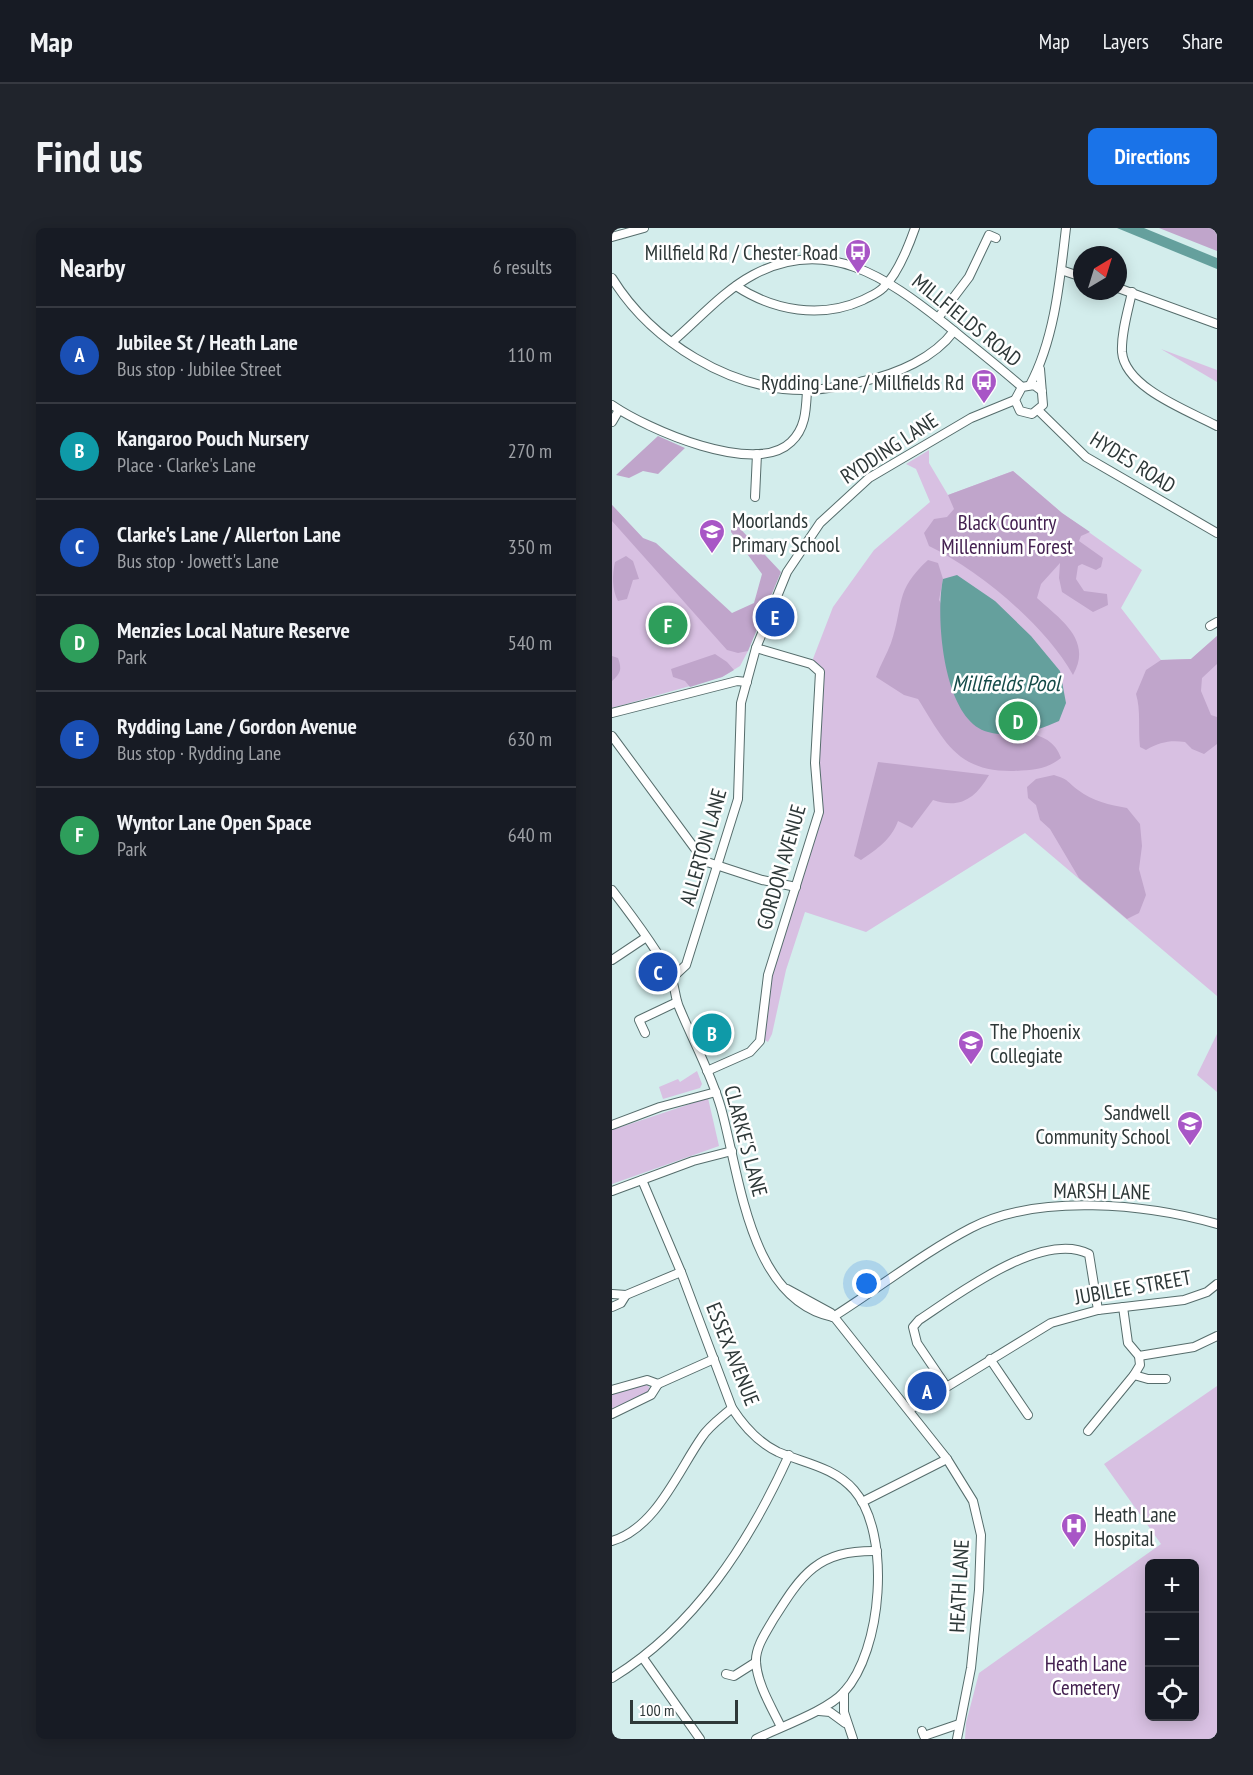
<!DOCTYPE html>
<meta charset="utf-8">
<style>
body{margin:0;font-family:"PT Sans Narrow",sans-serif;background:#20242c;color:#f1f3f6}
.controls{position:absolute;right:18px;bottom:18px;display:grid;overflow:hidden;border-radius:9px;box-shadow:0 3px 15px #0003}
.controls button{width:54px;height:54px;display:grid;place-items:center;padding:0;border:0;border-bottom:2px solid #363941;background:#171b24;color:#f1f3f6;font:30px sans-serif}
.compass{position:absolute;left:461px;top:18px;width:54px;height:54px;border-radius:50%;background:#171b24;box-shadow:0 3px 15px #0003;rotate:38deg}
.scale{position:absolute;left:18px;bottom:15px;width:108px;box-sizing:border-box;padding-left:6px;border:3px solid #2e3838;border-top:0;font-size:16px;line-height:21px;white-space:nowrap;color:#2e3838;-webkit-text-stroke:4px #fff;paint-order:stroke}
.you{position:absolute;left:255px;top:1056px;width:21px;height:21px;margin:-15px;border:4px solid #fff;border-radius:50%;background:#1a73e8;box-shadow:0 0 0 9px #1a73e833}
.badge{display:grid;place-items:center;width:39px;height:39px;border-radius:50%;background:#1a73e8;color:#fff;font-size:20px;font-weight:700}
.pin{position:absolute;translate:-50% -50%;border:3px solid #fff;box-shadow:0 2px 6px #0006}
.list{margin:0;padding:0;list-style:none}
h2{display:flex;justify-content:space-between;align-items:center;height:78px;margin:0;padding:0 24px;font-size:26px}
h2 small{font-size:20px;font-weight:400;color:#9ea1a6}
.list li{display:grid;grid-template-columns:39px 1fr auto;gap:18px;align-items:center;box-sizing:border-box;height:96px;padding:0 24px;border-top:2px solid #363941}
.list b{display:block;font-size:22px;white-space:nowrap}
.list p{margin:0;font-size:20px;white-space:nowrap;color:#9ea1a6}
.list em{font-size:20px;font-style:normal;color:#9ea1a6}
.icon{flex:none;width:33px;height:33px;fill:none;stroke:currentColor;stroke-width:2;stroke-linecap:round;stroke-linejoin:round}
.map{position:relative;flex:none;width:605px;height:1511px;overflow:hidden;border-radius:9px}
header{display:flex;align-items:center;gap:36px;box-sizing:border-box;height:84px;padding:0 30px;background:#171b24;border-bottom:2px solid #363941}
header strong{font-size:28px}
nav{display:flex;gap:33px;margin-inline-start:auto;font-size:21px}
.intro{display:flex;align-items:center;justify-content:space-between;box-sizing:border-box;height:144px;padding:0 36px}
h1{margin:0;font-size:42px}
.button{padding:15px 27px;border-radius:9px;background:#1a73e8;color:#fff;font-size:21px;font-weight:700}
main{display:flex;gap:36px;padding:0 36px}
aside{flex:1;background:#171b24;border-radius:9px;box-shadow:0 3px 15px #0003}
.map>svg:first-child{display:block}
.green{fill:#d8c0e2;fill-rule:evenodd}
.forest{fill:#c0a5cb}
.water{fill:#65a09d}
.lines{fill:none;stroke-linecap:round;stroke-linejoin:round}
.minor-casing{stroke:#566d6c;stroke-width:10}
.minor{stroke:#fff;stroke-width:8}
.labels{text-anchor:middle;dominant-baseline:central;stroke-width:5;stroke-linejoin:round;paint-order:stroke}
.poi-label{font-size:21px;fill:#2e3838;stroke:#fff;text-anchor:end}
.street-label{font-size:21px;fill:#2e3838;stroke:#fff}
.park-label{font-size:21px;fill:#442151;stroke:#fff}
.water-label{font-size:22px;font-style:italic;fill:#154b49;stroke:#fff}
</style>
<header>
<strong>Map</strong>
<nav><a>Map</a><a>Layers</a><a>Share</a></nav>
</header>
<div class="intro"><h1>Find us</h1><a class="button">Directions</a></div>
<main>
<aside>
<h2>Nearby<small>6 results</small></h2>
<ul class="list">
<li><span class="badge" style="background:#1a4fb4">A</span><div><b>Jubilee St / Heath Lane</b><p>Bus stop · Jubilee Street</p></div><em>110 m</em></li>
<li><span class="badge" style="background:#0f9aa8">B</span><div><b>Kangaroo Pouch Nursery</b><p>Place · Clarke's Lane</p></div><em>270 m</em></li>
<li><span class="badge" style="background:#1a4fb4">C</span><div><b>Clarke's Lane / Allerton Lane</b><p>Bus stop · Jowett's Lane</p></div><em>350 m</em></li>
<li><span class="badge" style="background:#2e9e5b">D</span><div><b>Menzies Local Nature Reserve</b><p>Park</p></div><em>540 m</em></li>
<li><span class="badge" style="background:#1a4fb4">E</span><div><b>Rydding Lane / Gordon Avenue</b><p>Bus stop · Rydding Lane</p></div><em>630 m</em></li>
<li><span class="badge" style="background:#2e9e5b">F</span><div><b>Wyntor Lane Open Space</b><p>Park</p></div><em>640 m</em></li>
</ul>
</aside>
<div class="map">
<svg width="605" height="1511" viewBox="0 0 605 1511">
<rect width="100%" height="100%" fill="#d3edec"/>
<g class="green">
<polygon points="549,121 605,142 605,154"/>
<polygon points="317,222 317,235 336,267 401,243 450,285 530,342 509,380 549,432 579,431 605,408 605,768 413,605 254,704 193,684 174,742 160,806 156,814 149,810 153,761 207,584 203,535 209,450 199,436 221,379 262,322 318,274 304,241 294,236"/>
<polygon points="0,277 136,423 128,438 110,449 0,480"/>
<polygon points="605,806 605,864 585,847"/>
<polygon points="85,843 90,856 88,860 51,871 47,859 66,851 68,854"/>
<polygon points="96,870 107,918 0,956 0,902"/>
<polygon points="34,1156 38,1160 35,1165 0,1182 0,1166"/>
<path d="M605,1158V1511H353L354,1495L367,1445L549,1316L492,1236ZM538,1336H582V1488H538Z"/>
</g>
<g class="forest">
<polygon points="547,0 605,0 605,23"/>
<polygon points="46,208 73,220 46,246 31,243 17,250 4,247"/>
<path d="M401,243L450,285L478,304L469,308L467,313L491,330L489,339L484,342L470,336L466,338L464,351L472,363L495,366L496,377L481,384L450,364L447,350L448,335L429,356L425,370C448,391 481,412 461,447C433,397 368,343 317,318L312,305L322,291L335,289L342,281L336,267Z"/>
<polygon points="0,277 31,310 44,315 120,385 142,375 150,346 119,304 119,291 169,344 136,423 126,425 115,422 0,293"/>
<path d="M14,328L21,333L27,351L21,352L15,371L6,373C0,362 0,347 3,334Z"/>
<path d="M316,332L326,335L331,351L327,372L405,507C423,503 443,511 449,530C434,542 420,542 402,543C345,544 333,514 306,471L292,467L264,449C268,437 275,426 279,415C292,377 282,363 316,332Z"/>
<path d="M605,408V436L590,450L589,463L599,487L605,489V516L592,526L580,521L573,514C558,512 548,514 534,522L528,519C526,501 529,482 524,466L534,442L549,432L579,431Z"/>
<polygon points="103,426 115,434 122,442 110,449 78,459 73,453 61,449 59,441"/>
<path d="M0,428L6,430C10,441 9,445 0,453Z"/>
<path d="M266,534L377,547C363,571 348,581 321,572L300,600L286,593C279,612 265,621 249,632L242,628Z"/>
<path d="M442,547C458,552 455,554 466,562C480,573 498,577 515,580L528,596L530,618L527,641L534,667L527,685L515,691L467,650L438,601L428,592L424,577L416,570L415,559L424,551Z"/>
</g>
<g class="water">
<polygon points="505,0 532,0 605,30 605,41"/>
<path d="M345,347L383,373L419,408L448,443L454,475L447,493C424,503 402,511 376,504C331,493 323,388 331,351Z"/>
</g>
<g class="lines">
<defs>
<g id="minor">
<polyline points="0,9 32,0"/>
<polyline points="449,42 470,49"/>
<path d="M0,50C39,113 118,163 194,162C213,162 234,157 252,153C285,146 322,130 342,103"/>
<path d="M124,58C162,83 209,91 251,72C258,68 265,66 271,60C286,46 296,20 303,0"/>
<polyline points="506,60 605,96"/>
<path d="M520,64C516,83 509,105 510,124C513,160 577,183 605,198"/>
<polyline points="326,90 357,49 377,7 384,10"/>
<path d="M60,114C86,92 111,63 141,47C215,7 275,50 332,95C358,116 385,137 410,159"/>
<polyline points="428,141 431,177 420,186 408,183 403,172 410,159 422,157 430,163"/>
<path d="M418,157C443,110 448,51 454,0"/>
<path d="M0,177C35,201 143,249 179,214C194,200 194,181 195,162"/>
<polyline points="427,183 474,229 605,305"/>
<polyline points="0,194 7,182"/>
<polyline points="143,269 145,226"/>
<polyline points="598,398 605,394"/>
<polyline points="0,485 125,453 135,454"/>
<polyline points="0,508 92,633 150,652 184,659"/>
<path d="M0,662C17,684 47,724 59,749C63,758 63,770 67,779C81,813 99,845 109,880C128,947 137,1072 221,1089"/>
<polyline points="0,732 33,710"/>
<polyline points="60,750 74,737 126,571 129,475 144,420 175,344 208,295 257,250 359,190 403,172"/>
<polyline points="33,805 27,792 65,774"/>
<polyline points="95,843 138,824 148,813 156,747 207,584 203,535 208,444 199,436 144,420"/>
<polyline points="0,897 48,879 104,864"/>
<path d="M30,952L69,1044L120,1180C131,1197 147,1215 166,1224C192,1235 222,1239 242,1262C280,1306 270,1423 232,1464C215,1483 168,1499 144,1511"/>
<polyline points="0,963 81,933 120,923"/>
<polyline points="175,1061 219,1085 335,1231 361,1273 369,1307 367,1362 359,1440 345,1511"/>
<polyline points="0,1066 14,1067"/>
<polyline points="0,1079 9,1075 14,1067 69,1044"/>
<polyline points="511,1079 516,1115 527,1128 582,1119 605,1108"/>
<path d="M221,1089C267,1060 311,1025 359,1000C426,965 535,976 605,996"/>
<polyline points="378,1131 416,1187"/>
<polyline points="522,1147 536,1151 554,1151"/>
<path d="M334,1158L305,1115L301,1099L307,1092C345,1067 430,1002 477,1026L486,1082"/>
<polyline points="0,1162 35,1152 46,1156 102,1131"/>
<polyline points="297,1182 439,1095 486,1082 572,1072 595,1064 605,1056"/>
<polyline points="0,1186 39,1167 46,1156"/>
<polyline points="476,1203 522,1147 528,1137 527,1128"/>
<polyline points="250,1274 335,1231"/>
<path d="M0,1313C44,1300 66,1243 90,1209C97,1198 110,1189 120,1180"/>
<polyline points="31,1430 88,1511"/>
<polyline points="114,1446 122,1448 144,1434"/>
<path d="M0,1450C83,1399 137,1315 177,1227"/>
<polyline points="232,1464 232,1484 241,1511"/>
<polyline points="207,1483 218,1484 233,1495"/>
<path d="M169,1499C160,1480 145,1456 144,1434C143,1420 154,1404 161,1392C190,1346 205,1322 265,1323"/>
<polyline points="310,1503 312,1508 347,1496"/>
</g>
</defs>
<use href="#minor" class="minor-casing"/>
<use href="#minor" class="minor"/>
</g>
<defs>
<symbol id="bus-pin" viewBox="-11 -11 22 30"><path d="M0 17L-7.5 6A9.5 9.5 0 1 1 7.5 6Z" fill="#a856c6" stroke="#fff"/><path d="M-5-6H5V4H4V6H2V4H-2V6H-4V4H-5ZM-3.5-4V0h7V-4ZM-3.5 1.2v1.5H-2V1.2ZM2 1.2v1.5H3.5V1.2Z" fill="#fff"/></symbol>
<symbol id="school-pin" viewBox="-11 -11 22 30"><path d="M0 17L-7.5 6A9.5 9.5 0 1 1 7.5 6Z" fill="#a856c6" stroke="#fff"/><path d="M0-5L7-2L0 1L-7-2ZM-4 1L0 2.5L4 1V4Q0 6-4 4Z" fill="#fff"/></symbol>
<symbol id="hospital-pin" viewBox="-11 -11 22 30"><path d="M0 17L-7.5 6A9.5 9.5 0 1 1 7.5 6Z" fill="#a856c6" stroke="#fff"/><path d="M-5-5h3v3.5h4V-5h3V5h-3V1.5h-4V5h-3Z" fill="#fff"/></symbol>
</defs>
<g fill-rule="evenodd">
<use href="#bus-pin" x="231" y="9" width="30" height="40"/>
<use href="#bus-pin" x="357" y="139" width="30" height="40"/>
<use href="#school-pin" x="85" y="289" width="30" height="40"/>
<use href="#school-pin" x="344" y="800" width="30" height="40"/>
<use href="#school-pin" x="563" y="881" width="30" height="40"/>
<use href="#hospital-pin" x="447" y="1283" width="30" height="40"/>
</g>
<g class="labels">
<g class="poi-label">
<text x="226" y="24">Millfield Rd / Chester Road</text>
<text x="352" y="154">Rydding Lane / Millfields Rd</text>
<text x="120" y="292" text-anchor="start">Moorlands<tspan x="120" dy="24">Primary School</tspan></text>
<text x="378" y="803" text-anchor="start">The Phoenix<tspan x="378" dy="24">Collegiate</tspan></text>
<text x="558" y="884">Sandwell<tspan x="558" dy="24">Community School</tspan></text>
<text x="482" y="1286" text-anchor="start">Heath Lane<tspan x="482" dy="24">Hospital</tspan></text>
</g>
<g class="street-label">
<text transform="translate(355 92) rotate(39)">MILLFIELDS ROAD</text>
<text transform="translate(277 220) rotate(-33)">RYDDING LANE</text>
<text transform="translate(521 234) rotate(32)">HYDES ROAD</text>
<text transform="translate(91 619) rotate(-74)">ALLERTON LANE</text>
<text transform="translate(169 639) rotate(-74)">GORDON AVENUE</text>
<text transform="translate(134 913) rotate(75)">CLARKE'S LANE</text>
<text transform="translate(490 963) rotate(1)">MARSH LANE</text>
<text transform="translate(521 1059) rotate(-10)">JUBILEE STREET</text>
<text transform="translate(121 1126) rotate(68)">ESSEX AVENUE</text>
<text transform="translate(347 1358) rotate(-87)">HEATH LANE</text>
</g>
<g class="park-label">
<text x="395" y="294">Black Country<tspan x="395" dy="24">Millennium Forest</tspan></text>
<text x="474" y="1435">Heath Lane<tspan x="474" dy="24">Cemetery</tspan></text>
</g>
<g class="water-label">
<text x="394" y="455">Millfields Pool</text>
</g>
</g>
</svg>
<div class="controls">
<button>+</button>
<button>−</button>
<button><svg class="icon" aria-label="locate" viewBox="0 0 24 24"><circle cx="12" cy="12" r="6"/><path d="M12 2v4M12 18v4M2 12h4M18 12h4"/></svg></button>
</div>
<svg class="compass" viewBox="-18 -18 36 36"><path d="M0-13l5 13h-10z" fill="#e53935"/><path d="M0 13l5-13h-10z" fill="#9ea1a6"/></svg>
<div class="scale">100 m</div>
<div class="you"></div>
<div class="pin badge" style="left:315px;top:1163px;background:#1a4fb4">A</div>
<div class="pin badge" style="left:100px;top:805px;background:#0f9aa8">B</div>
<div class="pin badge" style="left:46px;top:744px;background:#1a4fb4">C</div>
<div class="pin badge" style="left:406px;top:493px;background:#2e9e5b">D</div>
<div class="pin badge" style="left:163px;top:389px;background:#1a4fb4">E</div>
<div class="pin badge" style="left:56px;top:397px;background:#2e9e5b">F</div>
</div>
</main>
